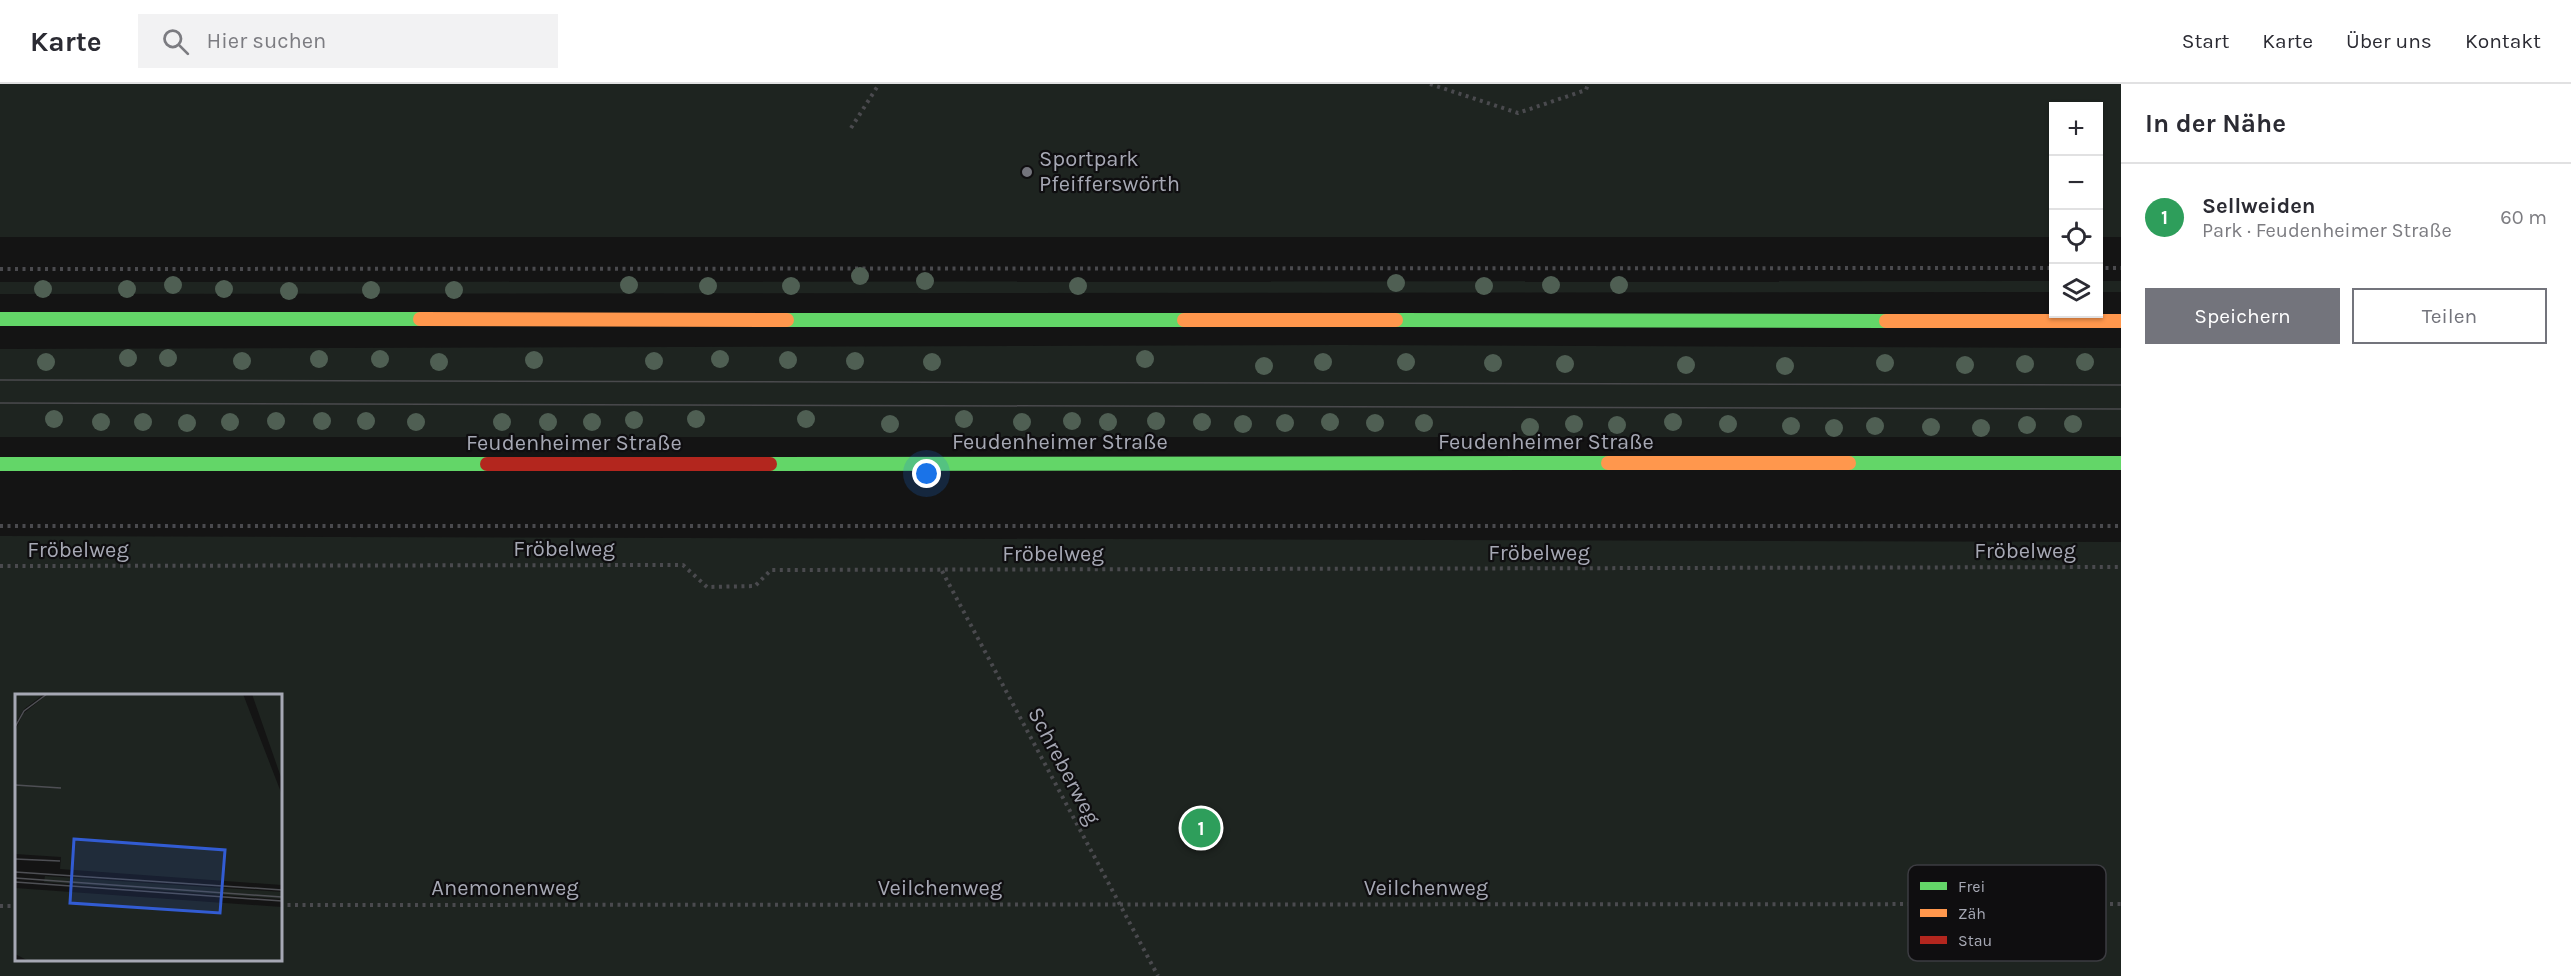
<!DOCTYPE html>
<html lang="de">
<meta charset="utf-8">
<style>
body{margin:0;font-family:Karla,sans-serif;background:#f2f2f3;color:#2b2b33}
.controls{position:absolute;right:18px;top:18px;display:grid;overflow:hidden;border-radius:0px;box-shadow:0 2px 4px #0004}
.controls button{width:54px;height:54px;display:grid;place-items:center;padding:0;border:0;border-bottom:2px solid #e1e1e2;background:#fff;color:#2b2b33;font:30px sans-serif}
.you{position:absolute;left:927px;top:390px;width:21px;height:21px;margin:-15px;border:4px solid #fff;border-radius:50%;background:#1a73e8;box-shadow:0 0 0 9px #1a73e833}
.badge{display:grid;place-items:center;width:39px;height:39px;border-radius:50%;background:#73747c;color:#fff;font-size:20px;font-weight:700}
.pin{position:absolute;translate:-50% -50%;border:3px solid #fff;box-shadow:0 2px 6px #0006}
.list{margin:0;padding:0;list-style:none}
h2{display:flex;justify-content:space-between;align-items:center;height:78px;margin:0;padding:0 24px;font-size:26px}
h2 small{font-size:20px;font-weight:400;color:#7c7c81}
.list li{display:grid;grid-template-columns:39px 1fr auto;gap:18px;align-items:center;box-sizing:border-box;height:108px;padding:0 24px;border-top:2px solid #e1e1e2}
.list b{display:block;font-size:22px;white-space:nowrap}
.list p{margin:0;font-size:20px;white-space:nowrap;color:#7c7c81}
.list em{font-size:20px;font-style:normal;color:#7c7c81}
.actions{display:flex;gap:12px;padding:18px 24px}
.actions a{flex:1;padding:14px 0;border:2px solid #73747c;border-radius:0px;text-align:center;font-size:21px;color:#73747c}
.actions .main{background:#73747c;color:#fff}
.icon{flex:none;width:33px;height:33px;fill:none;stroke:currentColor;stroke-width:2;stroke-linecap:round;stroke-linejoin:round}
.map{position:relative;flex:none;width:2121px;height:892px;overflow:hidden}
header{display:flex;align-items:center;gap:36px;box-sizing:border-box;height:84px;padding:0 30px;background:#fff;border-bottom:2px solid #e1e1e2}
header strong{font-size:28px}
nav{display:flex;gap:33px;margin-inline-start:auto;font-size:21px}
.search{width:420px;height:54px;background:#f2f2f3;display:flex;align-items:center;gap:15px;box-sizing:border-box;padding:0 21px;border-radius:0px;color:#7c7c81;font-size:22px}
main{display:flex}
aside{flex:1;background:#fff}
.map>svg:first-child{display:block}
.green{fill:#1e2420;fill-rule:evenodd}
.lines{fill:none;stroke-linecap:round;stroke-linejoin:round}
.path{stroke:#4a4a4e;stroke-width:4;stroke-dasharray:3 4.5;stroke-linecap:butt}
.fast{stroke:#63d668;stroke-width:14}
.slow{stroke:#ff974d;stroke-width:14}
.jam{stroke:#b3261e;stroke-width:14}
.tram{stroke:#4a4a4d;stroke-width:1.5}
.tree{fill:#4f5f53}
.poi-dot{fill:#73747c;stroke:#0f0e10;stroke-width:2}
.labels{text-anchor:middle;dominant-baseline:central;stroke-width:4.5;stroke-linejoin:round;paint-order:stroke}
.poi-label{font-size:22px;fill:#a6a8b4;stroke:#0f0e10;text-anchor:start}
.street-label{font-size:22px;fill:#a6a8b4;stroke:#0f0e10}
.inset-road{fill:none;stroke:#4e4f54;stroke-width:1.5}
.view{fill:#325cd3;fill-opacity:0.15;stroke:#325cd3;stroke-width:3}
.inset-edge{fill:none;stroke:#a6a8b4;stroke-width:3}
.key{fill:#0f0e10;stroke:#3c3c41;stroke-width:1.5}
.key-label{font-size:16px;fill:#a6a8b4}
</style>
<header>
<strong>Karte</strong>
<div class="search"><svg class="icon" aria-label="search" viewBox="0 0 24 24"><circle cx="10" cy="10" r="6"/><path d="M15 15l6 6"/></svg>Hier suchen</div>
<nav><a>Start</a><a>Karte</a><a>Über uns</a><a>Kontakt</a></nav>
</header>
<main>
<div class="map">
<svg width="2121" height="892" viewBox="0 0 2121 892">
<rect width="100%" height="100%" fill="#141414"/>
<g class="green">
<polygon points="0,0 2121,0 2121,153 2099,153 2098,22 2054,22 2053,153 0,153"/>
<polygon points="2053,197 2053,208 0,210 0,198"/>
<polygon points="2098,197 2121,197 2121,208 2099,208"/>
<polygon points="1339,261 2121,264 2121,353 0,353 0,265"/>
<path d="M0,452L2121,458V892H0ZM16,612H280V876H16Z"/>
</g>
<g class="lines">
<g class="path">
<polyline points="1430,0 1518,29 1586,6 1588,0"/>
<polyline points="851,44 879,0"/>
<polyline points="2098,184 2121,184"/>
<polyline points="0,185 2054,184"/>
<polyline points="0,442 2121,442"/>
<polyline points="0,482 683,481 707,503 755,502 771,486 2121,483"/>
<polyline points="942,487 1158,892"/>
<polyline points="280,821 2121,820"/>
<polyline points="0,822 16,822"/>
</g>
<g class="fast">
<polyline points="0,235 420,235"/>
<polyline points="787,236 1184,236"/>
<polyline points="1396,236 1886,237"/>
<polyline points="1849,379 2121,379"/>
<polyline points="0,380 487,380"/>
<polyline points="770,380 1608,379"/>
</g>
<g class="slow">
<polyline points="420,235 787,236"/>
<polyline points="1184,236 1396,236"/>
<polyline points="1886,237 2121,237"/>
<polyline points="1608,379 1849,379"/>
</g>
<polyline class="jam" points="487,380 770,380"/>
<g class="tram">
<polyline points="0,296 2121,301"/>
<polyline points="0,319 2121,325"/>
</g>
</g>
<g class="tree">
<circle cx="860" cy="192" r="9"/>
<circle cx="925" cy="197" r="9"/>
<circle cx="1396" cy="199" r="9"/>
<circle cx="173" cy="201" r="9"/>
<circle cx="629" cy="201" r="9"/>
<circle cx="1551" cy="201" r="9"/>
<circle cx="1619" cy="201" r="9"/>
<circle cx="708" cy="202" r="9"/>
<circle cx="791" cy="202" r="9"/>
<circle cx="1078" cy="202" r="9"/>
<circle cx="1484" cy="202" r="9"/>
<circle cx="43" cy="205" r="9"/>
<circle cx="127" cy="205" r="9"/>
<circle cx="224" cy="205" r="9"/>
<circle cx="371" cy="206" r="9"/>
<circle cx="454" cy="206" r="9"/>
<circle cx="289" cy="207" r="9"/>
<circle cx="128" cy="274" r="9"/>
<circle cx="168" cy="274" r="9"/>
<circle cx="319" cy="275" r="9"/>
<circle cx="380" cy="275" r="9"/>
<circle cx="720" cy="275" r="9"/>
<circle cx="1145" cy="275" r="9"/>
<circle cx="534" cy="276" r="9"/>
<circle cx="788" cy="276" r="9"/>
<circle cx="242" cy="277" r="9"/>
<circle cx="654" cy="277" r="9"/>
<circle cx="855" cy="277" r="9"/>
<circle cx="46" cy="278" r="9"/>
<circle cx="439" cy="278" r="9"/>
<circle cx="932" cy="278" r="9"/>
<circle cx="1323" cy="278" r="9"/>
<circle cx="1406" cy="278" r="9"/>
<circle cx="2085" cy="278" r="9"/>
<circle cx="1493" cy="279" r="9"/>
<circle cx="1885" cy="279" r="9"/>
<circle cx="1565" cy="280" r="9"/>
<circle cx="2025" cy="280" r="9"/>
<circle cx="1686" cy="281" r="9"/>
<circle cx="1965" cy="281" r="9"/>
<circle cx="1264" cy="282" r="9"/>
<circle cx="1785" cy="282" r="9"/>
<circle cx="54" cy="335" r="9"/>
<circle cx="696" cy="335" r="9"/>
<circle cx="806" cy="335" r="9"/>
<circle cx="964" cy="335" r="9"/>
<circle cx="634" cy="336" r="9"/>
<circle cx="276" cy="337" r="9"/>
<circle cx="322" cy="337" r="9"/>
<circle cx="366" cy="337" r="9"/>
<circle cx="1072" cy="337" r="9"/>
<circle cx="1156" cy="337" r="9"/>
<circle cx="101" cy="338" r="9"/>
<circle cx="143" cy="338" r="9"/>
<circle cx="230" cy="338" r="9"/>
<circle cx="416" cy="338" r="9"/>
<circle cx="502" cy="338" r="9"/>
<circle cx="548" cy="338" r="9"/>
<circle cx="592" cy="338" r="9"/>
<circle cx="1022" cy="338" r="9"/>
<circle cx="1108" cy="338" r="9"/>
<circle cx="1202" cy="338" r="9"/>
<circle cx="1330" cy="338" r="9"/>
<circle cx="1673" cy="338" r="9"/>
<circle cx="187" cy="339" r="9"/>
<circle cx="1285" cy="339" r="9"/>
<circle cx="1375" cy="339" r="9"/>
<circle cx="1424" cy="339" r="9"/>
<circle cx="890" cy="340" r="9"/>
<circle cx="1243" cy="340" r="9"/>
<circle cx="1574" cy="340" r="9"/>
<circle cx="1728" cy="340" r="9"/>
<circle cx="2073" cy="340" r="9"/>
<circle cx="1617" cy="341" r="9"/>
<circle cx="2027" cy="341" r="9"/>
<circle cx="1791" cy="342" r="9"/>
<circle cx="1875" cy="342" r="9"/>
<circle cx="1530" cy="343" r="9"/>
<circle cx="1931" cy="343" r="9"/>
<circle cx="1834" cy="344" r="9"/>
<circle cx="1981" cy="344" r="9"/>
</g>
<circle class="poi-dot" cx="1027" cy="88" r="6"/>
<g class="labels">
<g class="poi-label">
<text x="1039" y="75">Sportpark<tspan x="1039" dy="25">Pfeifferswörth</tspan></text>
</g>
<g class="street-label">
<text x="1060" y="358">Feudenheimer Straße</text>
<text x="1546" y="358">Feudenheimer Straße</text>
<text x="574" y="359">Feudenheimer Straße</text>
<text x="564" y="465">Fröbelweg</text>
<text x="78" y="466">Fröbelweg</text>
<text x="2025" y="467">Fröbelweg</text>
<text x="1539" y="469">Fröbelweg</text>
<text x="1053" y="470">Fröbelweg</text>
<text transform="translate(1064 682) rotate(62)">Schreberweg</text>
<text x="505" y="804">Anemonenweg</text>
<text x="940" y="804">Veilchenweg</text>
<text x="1426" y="804">Veilchenweg</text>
</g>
</g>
<g transform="translate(15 610)">
<rect width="267" height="267" fill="#141414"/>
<path d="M0,0H29L9,15L0,30ZM33,0H228L267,101V191L45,175L46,163L0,160V37L8,20ZM237,0H267V86L260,66ZM30,182L267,198V205L29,188ZM0,194L267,213V267H14L0,260Z" fill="#1e2420"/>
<path class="inset-road" d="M0,33L9,17L32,0M0,91L46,94M0,165L45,167M0,178L267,196M0,184L267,203M0,188L267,207"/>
<path class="view" d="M59,145L210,156L205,219L55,209Z"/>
<rect width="267" height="267" class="inset-edge"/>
</g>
<rect x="1908" y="781" width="198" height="96" rx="9" class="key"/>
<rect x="1920" y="798" width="27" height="8" fill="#63d668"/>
<rect x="1920" y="825" width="27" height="8" fill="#ff974d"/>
<rect x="1920" y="852" width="27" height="8" fill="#b3261e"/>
<g class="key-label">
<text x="1958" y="808">Frei</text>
<text x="1958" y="835">Zäh</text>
<text x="1958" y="862">Stau</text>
</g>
</svg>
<div class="controls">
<button>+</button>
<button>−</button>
<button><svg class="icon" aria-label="locate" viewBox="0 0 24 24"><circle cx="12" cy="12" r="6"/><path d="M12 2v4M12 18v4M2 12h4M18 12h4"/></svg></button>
<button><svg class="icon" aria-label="layers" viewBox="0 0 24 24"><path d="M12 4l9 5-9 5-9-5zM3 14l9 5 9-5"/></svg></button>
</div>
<div class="you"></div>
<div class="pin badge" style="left:1201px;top:744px;background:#2e9e5b">1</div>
</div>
<aside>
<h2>In der Nähe<small></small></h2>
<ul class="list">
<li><span class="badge" style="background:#2e9e5b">1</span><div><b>Sellweiden</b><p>Park · Feudenheimer Straße</p></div><em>60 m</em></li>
</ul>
<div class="actions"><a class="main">Speichern</a><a>Teilen</a></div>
</aside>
</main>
